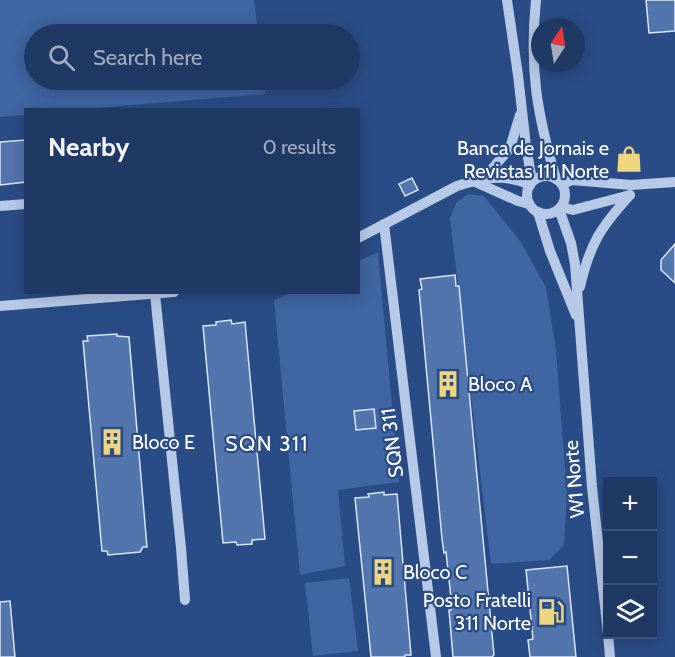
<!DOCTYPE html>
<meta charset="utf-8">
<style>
body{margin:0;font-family:Cabin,sans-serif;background:#28406a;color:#f1f3f6}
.controls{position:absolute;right:18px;bottom:18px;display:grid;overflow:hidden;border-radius:0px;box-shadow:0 3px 15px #0003}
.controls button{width:54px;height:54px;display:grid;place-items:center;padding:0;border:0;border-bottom:2px solid #3d5378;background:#203964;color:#f1f3f6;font:30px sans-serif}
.compass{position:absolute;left:531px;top:18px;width:54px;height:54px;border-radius:50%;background:#203964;box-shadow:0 3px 15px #0003;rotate:12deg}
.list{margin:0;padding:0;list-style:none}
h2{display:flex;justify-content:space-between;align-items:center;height:78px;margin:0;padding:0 24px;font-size:26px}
h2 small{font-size:20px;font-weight:400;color:#a2acbf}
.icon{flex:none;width:33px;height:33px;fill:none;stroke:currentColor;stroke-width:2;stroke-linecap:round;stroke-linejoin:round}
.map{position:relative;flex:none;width:675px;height:657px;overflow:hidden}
.search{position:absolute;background:#203964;box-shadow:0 3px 15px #0003;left:24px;top:24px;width:336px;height:66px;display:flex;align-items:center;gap:15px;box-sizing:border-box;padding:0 21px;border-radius:33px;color:#a2acbf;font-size:22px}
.panel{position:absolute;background:#203964;box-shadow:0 3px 15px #0003;left:24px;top:108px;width:336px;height:186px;border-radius:0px}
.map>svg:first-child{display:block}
.green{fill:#3f65a2}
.building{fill:#5375ad;stroke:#d9e4f6;stroke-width:1.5}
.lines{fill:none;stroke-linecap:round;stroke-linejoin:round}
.minor{stroke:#b6c9e7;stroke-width:10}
.labels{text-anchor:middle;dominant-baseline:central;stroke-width:4.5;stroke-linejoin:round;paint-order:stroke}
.poi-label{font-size:20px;fill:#fff;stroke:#2a4c86;text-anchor:start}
.street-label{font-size:20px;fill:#fff;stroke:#2a4c86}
.neighbourhood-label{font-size:21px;letter-spacing:1.5px;fill:#fff;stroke:#2a4c86}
</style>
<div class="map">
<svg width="675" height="657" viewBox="0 0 675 657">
<rect width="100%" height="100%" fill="#2a4c86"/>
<g class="green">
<polygon points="0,0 254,0 258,34 34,34 34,80 263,80 265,94 85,109 26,110 25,115 0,117"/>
<polygon points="468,194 484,196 520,241 546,287 556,351 567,494 564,545 549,560 491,564 450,218 456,203"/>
<polygon points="378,252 399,482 338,490 345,566 300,575 274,300 291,293 358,292 359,261"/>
<polygon points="349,578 358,651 313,656 305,583"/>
</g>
<g class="building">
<polygon points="646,0 675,0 675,31 649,33"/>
<polygon points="26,140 26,182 0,185 0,142"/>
<polygon points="412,178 418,190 405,196 399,184"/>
<polygon points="675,244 675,283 661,270 661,260"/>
<polygon points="455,275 456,286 459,286 463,328 494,655 492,657 453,657 449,610 451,610 451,598 446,552 444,553 442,539 419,290 422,289 420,279"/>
<polygon points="231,320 232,324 245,322 265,539 252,540 252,544 237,545 236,542 223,543 203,326 216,325 216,322"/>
<polygon points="117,334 117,336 129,337 147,547 143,547 140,552 108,555 107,551 102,551 83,341 88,341 87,336"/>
<polygon points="374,409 376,428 356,430 354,411"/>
<polygon points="384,492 384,495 397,494 411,655 405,655 405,657 371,657 355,498 369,497 368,494"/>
<polygon points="567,566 576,657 530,657 528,640 533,639 526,570"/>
<polygon points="10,601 15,657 0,657 0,602"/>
</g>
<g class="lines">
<g class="minor">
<polyline points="507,0 518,75 526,146 532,181"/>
<path d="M536,0C529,68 537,114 556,179"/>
<circle cx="546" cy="195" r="19"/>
<polyline points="484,178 510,148 520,115"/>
<polyline points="473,181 518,201 529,204"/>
<polyline points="562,184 572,180 631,185 675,182"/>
<polyline points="0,206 26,204"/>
<polyline points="561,207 573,210 630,195"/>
<polyline points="559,209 571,243 575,264 592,487 608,634"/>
<polyline points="538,212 550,251 576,315"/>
<polyline points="384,224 436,657"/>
<path d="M358,238L457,186C482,178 505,173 530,185"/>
<path d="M580,287C590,243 601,227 630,195"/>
<polyline points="155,294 181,548 185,600"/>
<polyline points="0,306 174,292"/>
<polyline points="608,634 610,657"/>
</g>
</g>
<defs>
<symbol id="shop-bare" viewBox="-9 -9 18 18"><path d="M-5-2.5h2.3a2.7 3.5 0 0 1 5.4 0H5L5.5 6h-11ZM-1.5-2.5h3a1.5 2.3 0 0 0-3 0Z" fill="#eed57e" stroke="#2a4c86" stroke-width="2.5" paint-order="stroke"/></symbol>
<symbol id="building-bare" viewBox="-9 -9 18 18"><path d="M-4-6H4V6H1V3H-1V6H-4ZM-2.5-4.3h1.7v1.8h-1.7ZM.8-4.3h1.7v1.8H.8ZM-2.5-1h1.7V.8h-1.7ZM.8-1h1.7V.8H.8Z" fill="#eed57e" stroke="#2a4c86" stroke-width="2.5" paint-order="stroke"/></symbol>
<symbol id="fuel-bare" viewBox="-9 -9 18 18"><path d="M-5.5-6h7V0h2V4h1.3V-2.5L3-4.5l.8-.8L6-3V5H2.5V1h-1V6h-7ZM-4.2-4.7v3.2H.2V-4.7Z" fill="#eed57e" stroke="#2a4c86" stroke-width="2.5" paint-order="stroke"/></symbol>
</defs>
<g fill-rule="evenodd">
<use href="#shop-bare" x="610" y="140" width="38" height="38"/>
<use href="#building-bare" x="429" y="365" width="38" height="38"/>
<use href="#building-bare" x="93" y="423" width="38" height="38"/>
<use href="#building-bare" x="364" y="553" width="38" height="38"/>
<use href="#fuel-bare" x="532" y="593" width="38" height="38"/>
</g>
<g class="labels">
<g class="poi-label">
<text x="609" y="148" text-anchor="end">Banca de Jornais e<tspan x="609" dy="23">Revistas 111 Norte</tspan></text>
<text x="468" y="384">Bloco A</text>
<text x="132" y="442">Bloco E</text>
<text x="403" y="572">Bloco C</text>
<text x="531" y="600" text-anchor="end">Posto Fratelli<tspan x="531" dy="23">311 Norte</tspan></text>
</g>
<g class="street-label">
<text transform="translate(392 443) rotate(-97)">SQN 311</text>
<text transform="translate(574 479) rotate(-95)">W1 Norte</text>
</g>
<g class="neighbourhood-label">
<text x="267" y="443">SQN 311</text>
</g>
</g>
</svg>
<div class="controls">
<button>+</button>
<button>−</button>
<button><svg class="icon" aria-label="layers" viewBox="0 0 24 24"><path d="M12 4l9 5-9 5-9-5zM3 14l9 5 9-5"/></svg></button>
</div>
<svg class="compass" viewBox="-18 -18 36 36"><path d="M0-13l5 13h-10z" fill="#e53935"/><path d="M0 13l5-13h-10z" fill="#a2acbf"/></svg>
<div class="search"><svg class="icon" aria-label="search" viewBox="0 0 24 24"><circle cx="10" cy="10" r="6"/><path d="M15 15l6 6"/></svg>Search here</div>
<section class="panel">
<h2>Nearby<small>0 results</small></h2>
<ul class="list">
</ul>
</section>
</div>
